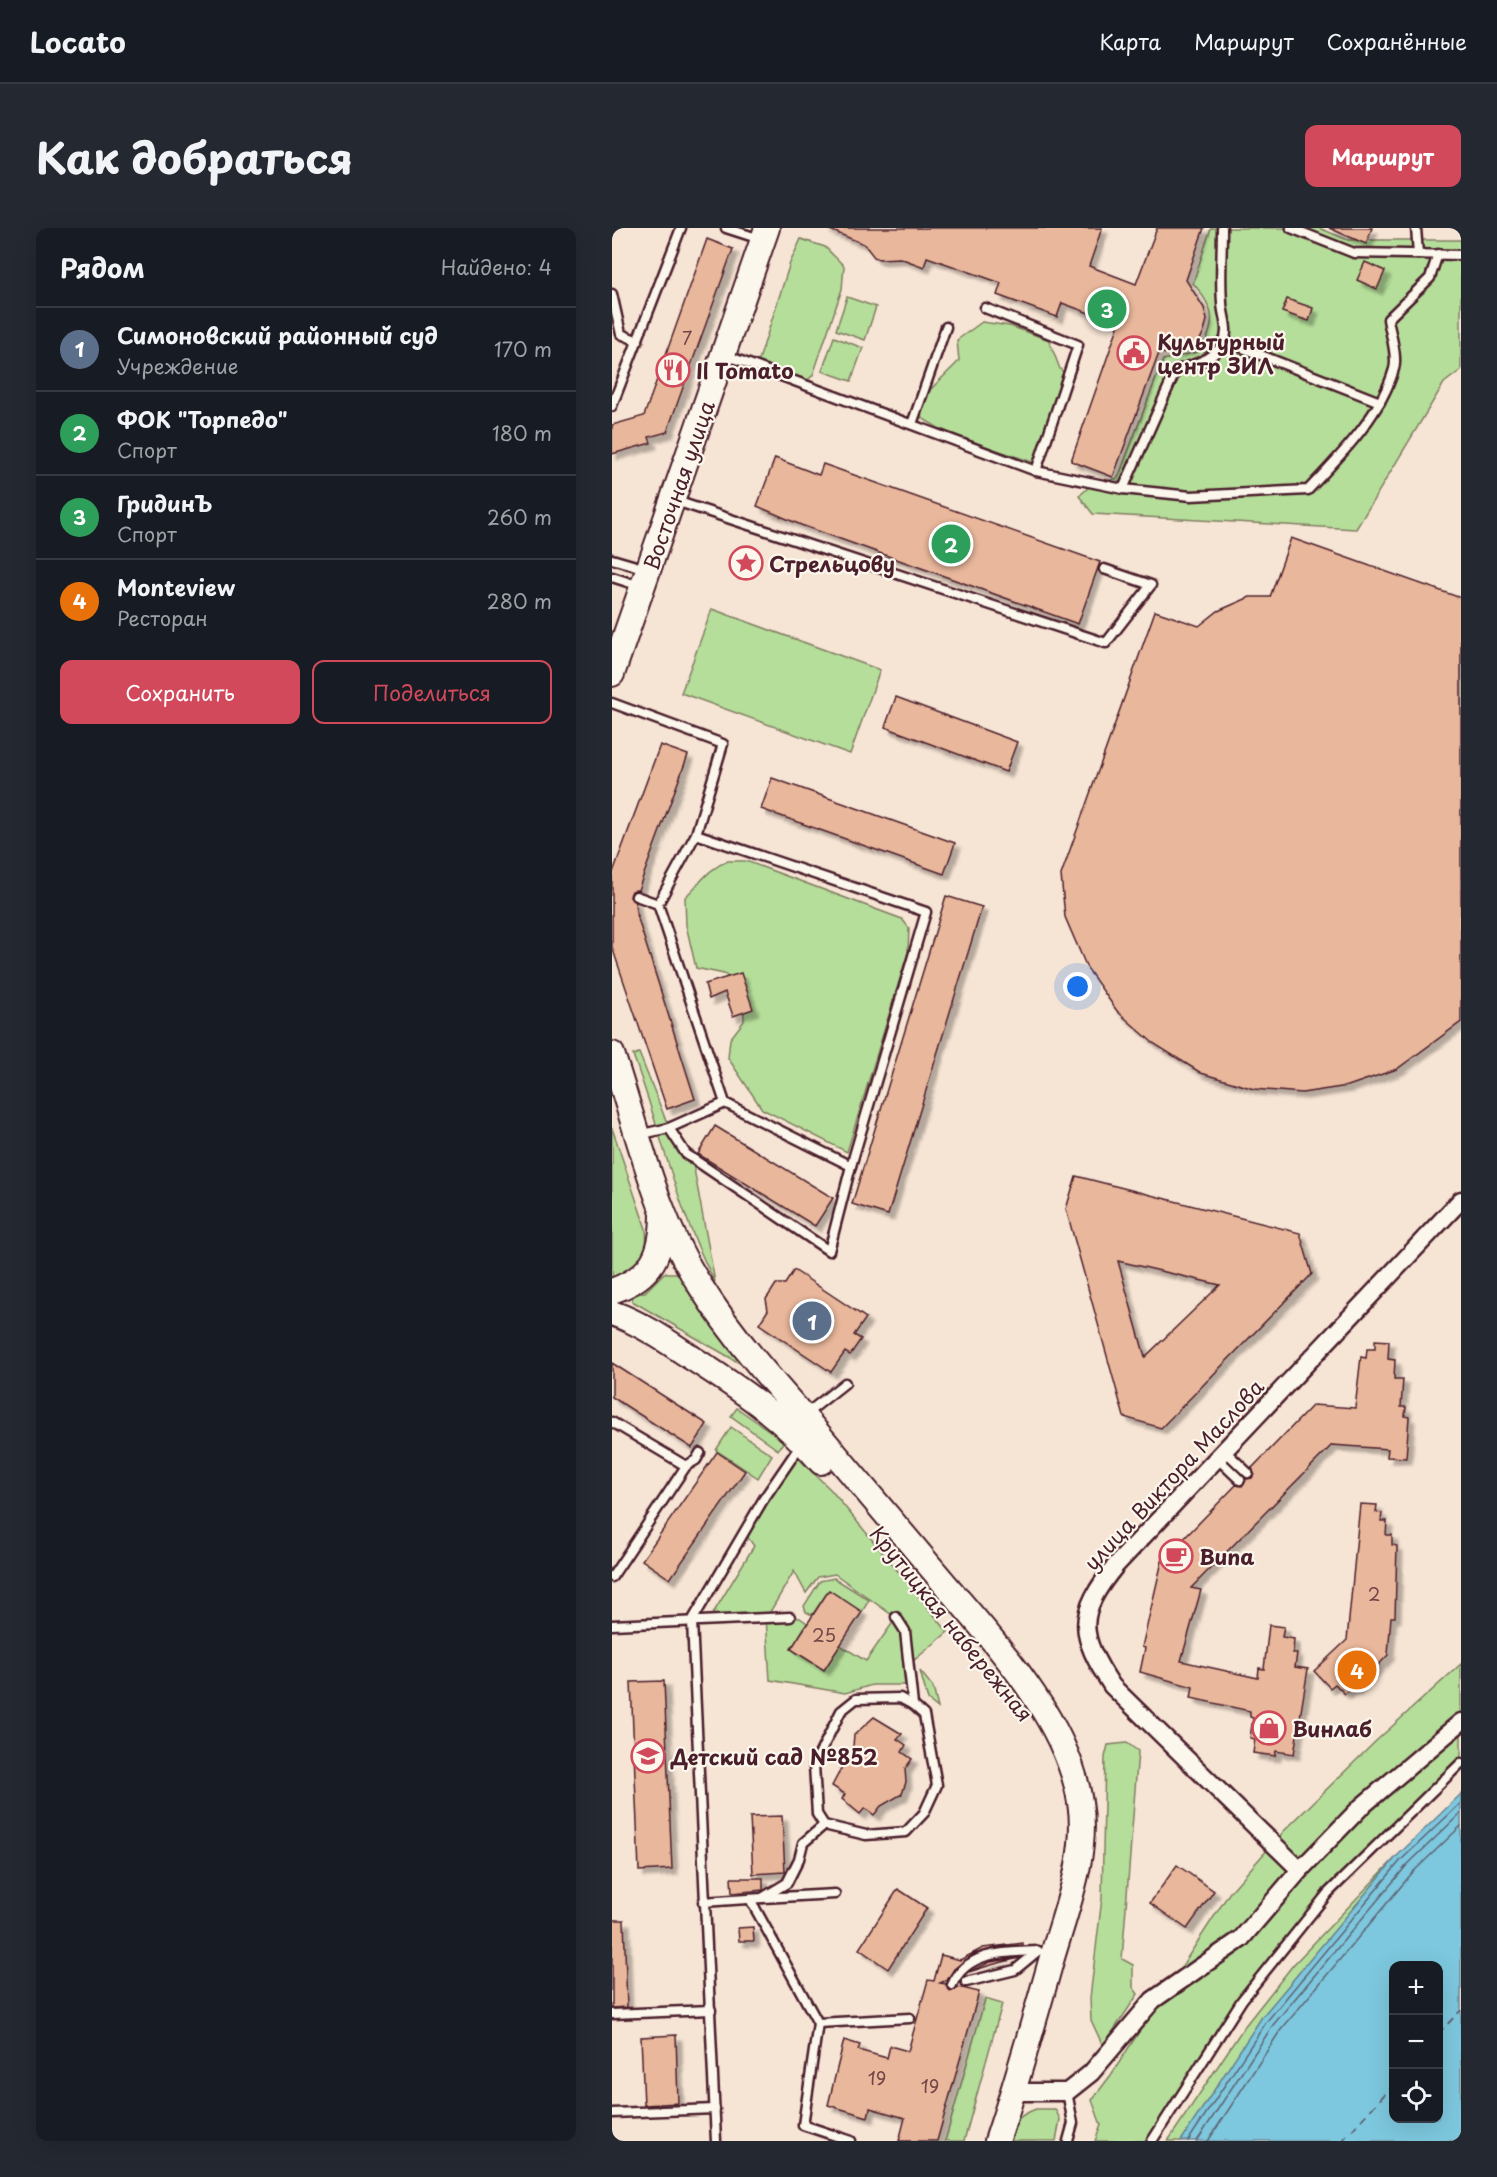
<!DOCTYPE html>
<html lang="ru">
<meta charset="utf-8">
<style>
body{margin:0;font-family:"Playpen Sans",sans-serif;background:#242831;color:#f1f3f6}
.controls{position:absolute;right:18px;bottom:18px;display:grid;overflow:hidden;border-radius:12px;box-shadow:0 6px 24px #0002}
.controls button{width:54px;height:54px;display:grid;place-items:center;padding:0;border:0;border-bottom:2px solid #363941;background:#171b24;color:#f1f3f6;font:30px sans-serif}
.you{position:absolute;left:466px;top:759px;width:21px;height:21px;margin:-15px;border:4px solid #fff;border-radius:50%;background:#1a73e8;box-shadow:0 0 0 9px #1a73e833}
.badge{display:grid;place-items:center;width:39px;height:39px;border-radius:50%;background:#d1495b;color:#fff;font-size:20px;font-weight:700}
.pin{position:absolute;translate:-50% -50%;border:3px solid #fff;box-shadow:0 2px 6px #0006}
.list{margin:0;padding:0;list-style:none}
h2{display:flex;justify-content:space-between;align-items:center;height:78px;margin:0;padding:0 24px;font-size:26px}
h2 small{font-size:20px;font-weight:400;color:#9ea1a6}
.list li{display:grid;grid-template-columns:39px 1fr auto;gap:18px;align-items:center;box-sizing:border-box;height:84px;padding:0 24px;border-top:2px solid #363941}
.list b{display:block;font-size:22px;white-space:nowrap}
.list p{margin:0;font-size:20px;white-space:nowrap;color:#9ea1a6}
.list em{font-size:20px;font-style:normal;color:#9ea1a6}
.actions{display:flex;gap:12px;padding:18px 24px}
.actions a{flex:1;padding:14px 0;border:2px solid #d1495b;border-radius:12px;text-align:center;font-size:21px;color:#d1495b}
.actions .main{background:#d1495b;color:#fff}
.icon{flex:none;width:33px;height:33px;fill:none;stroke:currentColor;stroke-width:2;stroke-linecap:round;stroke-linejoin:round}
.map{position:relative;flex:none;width:849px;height:1913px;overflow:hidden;border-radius:12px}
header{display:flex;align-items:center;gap:36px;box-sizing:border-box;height:84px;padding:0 30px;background:#171b24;border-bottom:2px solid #363941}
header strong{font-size:28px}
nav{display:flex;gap:33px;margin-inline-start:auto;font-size:21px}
.intro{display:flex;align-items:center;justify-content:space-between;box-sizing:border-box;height:144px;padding:0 36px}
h1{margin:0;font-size:42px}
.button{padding:15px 27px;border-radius:12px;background:#d1495b;color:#fff;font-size:21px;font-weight:700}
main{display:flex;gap:36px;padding:0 36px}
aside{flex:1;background:#171b24;border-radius:12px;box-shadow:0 6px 24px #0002}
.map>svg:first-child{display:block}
.green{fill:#b5de9a;stroke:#807e62;stroke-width:1.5;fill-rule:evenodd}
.water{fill:#7dc8de;stroke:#698496;stroke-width:1.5;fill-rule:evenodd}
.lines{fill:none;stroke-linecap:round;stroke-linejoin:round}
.shore{stroke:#5e6373;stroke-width:1.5}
.ferry{stroke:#595261;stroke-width:1.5;stroke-dasharray:8 6;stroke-linecap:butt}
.building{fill:#e9b79b;stroke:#4a1f2b;stroke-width:1.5;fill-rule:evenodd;filter:url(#shadow)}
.service-casing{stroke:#4a1f2b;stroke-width:13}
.minor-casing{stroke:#4a1f2b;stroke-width:21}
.secondary-casing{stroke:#4a1f2b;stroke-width:28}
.service{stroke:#fbf7ec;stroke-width:8}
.minor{stroke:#fbf7ec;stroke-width:16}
.secondary{stroke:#fbf7ec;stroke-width:24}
.labels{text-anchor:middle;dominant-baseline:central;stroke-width:4.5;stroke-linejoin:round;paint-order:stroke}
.number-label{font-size:18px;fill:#724547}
.poi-label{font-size:21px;font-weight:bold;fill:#4a1f2b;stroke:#fbf7ec;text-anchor:start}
.street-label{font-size:21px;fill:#4a1f2b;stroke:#fbf7ec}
</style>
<header>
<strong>Locato</strong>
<nav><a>Карта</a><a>Маршрут</a><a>Сохранённые</a></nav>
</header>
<div class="intro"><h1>Как добраться</h1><a class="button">Маршрут</a></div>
<main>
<aside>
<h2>Рядом<small>Найдено: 4</small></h2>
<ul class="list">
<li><span class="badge" style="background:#5c6f8a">1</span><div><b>Симоновский районный суд</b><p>Учреждение</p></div><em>170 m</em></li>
<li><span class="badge" style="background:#2e9e5b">2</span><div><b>ФОК &quot;Торпедо&quot;</b><p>Спорт</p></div><em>180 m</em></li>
<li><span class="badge" style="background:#2e9e5b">3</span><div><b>ГридинЪ</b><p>Спорт</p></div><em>260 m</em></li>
<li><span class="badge" style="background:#e8710a">4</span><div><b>Monteview</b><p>Ресторан</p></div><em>280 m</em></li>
</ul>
<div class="actions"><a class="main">Сохранить</a><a>Поделиться</a></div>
</aside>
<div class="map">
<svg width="849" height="1913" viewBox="0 0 849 1913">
<defs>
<filter id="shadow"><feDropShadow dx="5.5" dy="5.5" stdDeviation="1.5" flood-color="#0004"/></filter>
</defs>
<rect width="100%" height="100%" fill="#f6e4d4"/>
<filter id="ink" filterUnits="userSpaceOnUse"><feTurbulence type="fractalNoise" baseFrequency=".0167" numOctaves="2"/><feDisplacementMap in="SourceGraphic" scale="12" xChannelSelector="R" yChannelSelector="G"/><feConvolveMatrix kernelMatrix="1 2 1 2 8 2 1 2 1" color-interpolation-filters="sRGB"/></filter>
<g filter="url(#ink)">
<g class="green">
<path d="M599,0H707L736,12H849V142L832,155L744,301L481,286L467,268L478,258L506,250L551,132L589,123C605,94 603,81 581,55Z"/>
<polygon points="189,11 213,19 232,38 230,61 201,147 196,152 146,135 178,35"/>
<polygon points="235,69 264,79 253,112 224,102"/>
<polygon points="370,94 398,98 437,112 448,141 456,148 426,236 335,205 308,189 317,163 347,133 345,112"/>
<polygon points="222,109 251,120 239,153 210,143"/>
<polygon points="100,381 268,442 238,526 69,465"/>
<path d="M116,633H134L290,691L297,700L296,724L235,924L150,881L116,830L118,811L132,793L131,760L112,746L84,740L74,697L73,669C90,654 95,641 116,633Z"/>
<path d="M27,825L57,900L80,930L103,1054C65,983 49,902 21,827Z"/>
<path d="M0,900L34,1001C37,1034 28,1041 0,1053Z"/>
<polygon points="52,1045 70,1045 131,1137 20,1073 21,1067 33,1064"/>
<polygon points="125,1180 172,1213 166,1222 119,1188"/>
<polygon points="119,1199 160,1227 146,1250 104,1222"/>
<path d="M182,1226L219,1262L336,1404L300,1434L299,1457H260L233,1465L158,1452L154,1390L97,1392L142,1318L132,1304ZM182,1343L194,1365L206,1349L223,1346L284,1390L254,1433L228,1417L212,1442L179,1421L195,1395L188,1390L155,1389Z"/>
<polygon points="222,1350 257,1372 250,1384 217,1362 200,1387 194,1384 192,1378 208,1353"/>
<polygon points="849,1436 849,1535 716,1665 630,1772 540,1913 483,1913 489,1897 480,1872 499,1847 618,1664 672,1603 764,1513"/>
<polygon points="308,1443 321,1459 326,1480 316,1472"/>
<polygon points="515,1515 526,1523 510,1731 521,1737 521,1759 526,1766 491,1818 479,1792 478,1770 490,1670 493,1529 496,1517"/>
<polygon points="785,1628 650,1789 569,1913 556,1913 632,1799 681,1737"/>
<polygon points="373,1771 390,1776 352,1913 333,1913"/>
<path d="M424,1881H443L448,1891L444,1913H395C401,1894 405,1888 424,1881Z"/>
</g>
<path class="water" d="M849,1566V1913H569L650,1789L785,1628ZM782,1738H826V1890H782Z"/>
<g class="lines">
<g class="shore">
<polyline points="576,1913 655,1793 789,1632 849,1575"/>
<polyline points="585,1913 661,1797 795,1637 849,1585"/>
<polyline points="596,1913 668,1803 801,1644 849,1598"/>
</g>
<g class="ferry">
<polyline points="826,1806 849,1782"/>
<polyline points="730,1913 782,1856"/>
</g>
</g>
<g class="building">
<polygon points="213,0 490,0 477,38 524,56 545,0 592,0 574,52 592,80 595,92 592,103 587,114 580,119 560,126 547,125 501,249 459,233 507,96 450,75 445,89 385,67 389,55 315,29 312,39 288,30 267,31 262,29 252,16"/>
<polygon points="717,0 760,0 754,16"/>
<polygon points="95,11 121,21 55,204 37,209 39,215 0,226 0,197 32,188"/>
<polygon points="753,34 773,43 765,61 745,52"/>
<polygon points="675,71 701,80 697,93 670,84"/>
<polygon points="163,230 207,247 211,236 488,334 466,396 189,297 145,278"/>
<polygon points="679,310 849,370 849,794 785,841 736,858 690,865 642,861 589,845 541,815 505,783 475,740 453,689 449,647 543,383 587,398 606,383 638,369 658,369"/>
<polygon points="284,469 405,514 394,544 273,499"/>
<polygon points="48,517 76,527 26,662 20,663 18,669 23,674 26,691 83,871 55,881 0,719 0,647"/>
<polygon points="160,550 343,615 332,646 149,581"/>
<polygon points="334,668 370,679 276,987 240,976"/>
<polygon points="129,745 141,781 121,788 113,764 97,771 93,756"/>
<polygon points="103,898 221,970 203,998 86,926"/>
<path d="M464,948L688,1005L700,1046L549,1200L512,1189L454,981ZM506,1033L608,1057L533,1129Z"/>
<polygon points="182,1042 254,1090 242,1107 249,1111 238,1127 233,1124 219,1144 147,1096 156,1082 154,1071 159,1064 164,1056 173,1056"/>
<polygon points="763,1112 777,1113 776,1131 783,1132 782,1151 791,1151 789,1179 794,1179 793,1188 797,1189 794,1230 775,1229 776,1221 720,1217 579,1360 589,1362 569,1433 646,1450 647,1440 652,1441 657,1397 672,1399 670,1409 682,1411 681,1425 685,1425 683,1439 696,1441 682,1526 664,1523 663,1528 641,1525 643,1511 638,1510 641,1490 638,1489 638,1483 579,1470 581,1459 528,1444 533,1420 530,1419 550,1333 624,1257 630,1258 634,1251 640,1250 642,1246 640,1240 701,1177 743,1180 749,1129 754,1130 755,1121 763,1121"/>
<polygon points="0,1135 95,1196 80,1220 0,1169"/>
<polygon points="105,1224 133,1243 58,1351 30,1332"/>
<polygon points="748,1276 765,1277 764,1284 770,1285 769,1293 775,1293 774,1307 780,1307 780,1317 785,1318 783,1389 779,1389 776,1427 742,1462 740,1460 733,1466 723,1456 718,1460 702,1443 735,1412"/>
<polygon points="217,1362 250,1384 212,1442 179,1421"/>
<polygon points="52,1453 60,1641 27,1643 19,1454"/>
<polygon points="262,1489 290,1506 285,1511 294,1517 290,1524 300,1531 293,1541 294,1554 290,1566 269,1578 262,1587 253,1580 248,1586 230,1571 233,1566 220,1558 241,1518 242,1507"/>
<polygon points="170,1588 173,1644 141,1646 138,1589"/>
<polygon points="565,1637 602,1663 575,1701 538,1675"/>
<polygon points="119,1650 151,1650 151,1662 120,1665"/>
<polygon points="286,1661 315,1680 276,1741 247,1721"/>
<polygon points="0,1692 12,1692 15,1779 0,1780"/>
<polygon points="141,1699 142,1713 127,1713 126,1700"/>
<polygon points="411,1715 411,1717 387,1719 362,1726 342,1741 335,1752 328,1755 334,1756 339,1763 346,1759 367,1764 325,1913 287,1913 293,1890 258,1880 256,1889 216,1877 232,1812 248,1817 246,1822 275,1830 278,1818 296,1823 316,1752 322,1753 329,1727 348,1732 371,1720"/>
<polygon points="407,1730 379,1737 357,1744 378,1734"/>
<polygon points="64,1807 66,1875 32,1877 29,1809"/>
</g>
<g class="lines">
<defs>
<g id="service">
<polyline points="114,0 148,11"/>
<polyline points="679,0 742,25 849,27"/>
<polyline points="804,0 806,26"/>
<polyline points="0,66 9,106 26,113"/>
<polyline points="373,80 466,117 424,243"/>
<polyline points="613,113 768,174"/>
<path d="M113,127L424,243L511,261L579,268L696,262C728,228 769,187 782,141C786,128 778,105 776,91L818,50L826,26"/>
<polyline points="0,178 69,0"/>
<polyline points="300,196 334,99"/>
<path d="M511,261L564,142C584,137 615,127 614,102C614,93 610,83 610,74C608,50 610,25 610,0"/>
<polyline points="64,273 494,415 539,357 492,341"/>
<polyline points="0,331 34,341"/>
<polyline points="0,349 28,358"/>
<polyline points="0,475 111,516 84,606 46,676 113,875 239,938 314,684 84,606"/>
<polyline points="24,668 46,676"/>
<polyline points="57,900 74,926 217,1023 239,938"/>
<polyline points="26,907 57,900 113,875"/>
<polyline points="194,1186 233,1155"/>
<polyline points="0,1194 74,1238"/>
<polyline points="612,1222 636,1245"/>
<polyline points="605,1230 628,1252"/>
<polyline points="0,1349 74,1238 84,1232 88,1225"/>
<polyline points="284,1389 293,1403 301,1477"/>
<polyline points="0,1397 178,1389"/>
<polygon points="288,1470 301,1477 312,1487 325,1557 312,1585 294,1604 254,1607 212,1597 205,1586 202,1537 229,1483 244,1471"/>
<polyline points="151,1670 223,1666"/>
<polyline points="138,1671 206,1795"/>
<polyline points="91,1674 150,1670 175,1655 187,1631 191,1615 212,1597"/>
<polyline points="354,1754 403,1742 426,1723"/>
<path d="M340,1757C355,1723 393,1724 426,1723"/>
<polyline points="0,1786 99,1782"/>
<polyline points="455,1864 461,1895 456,1913"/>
<polyline points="0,1885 103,1881"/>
<polyline points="104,1913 80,1393 151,1272 190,1215"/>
<polyline points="239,1913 191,1897 206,1795 298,1790"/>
<polyline points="540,1913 630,1772 716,1665 849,1535"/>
</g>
<g id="minor">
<path d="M688,1642L500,1458C466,1406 464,1386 504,1337L849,972"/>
<polyline points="402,1864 455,1864 479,1845 541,1772 629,1711 688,1642 749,1579 849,1494"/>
</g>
<g id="secondary">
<polyline points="0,446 155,0"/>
<path d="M0,826C26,904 44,990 89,1059C120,1108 160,1153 198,1196C241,1247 284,1298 327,1349C381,1413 455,1490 468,1574C477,1627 453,1684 439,1733C422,1793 405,1854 385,1913"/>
<path d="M0,1063C40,1049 51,1026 51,985"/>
<path d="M0,1085C29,1095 55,1113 80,1130C127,1160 172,1191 209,1234"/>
</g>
</defs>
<use href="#service" class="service-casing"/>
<use href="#minor" class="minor-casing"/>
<use href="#secondary" class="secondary-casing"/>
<use href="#service" class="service"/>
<use href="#minor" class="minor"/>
<use href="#secondary" class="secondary"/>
</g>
</g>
<defs>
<symbol id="civic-ring" viewBox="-11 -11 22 22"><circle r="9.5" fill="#fbf7ec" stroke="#d1495b" stroke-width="1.5"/><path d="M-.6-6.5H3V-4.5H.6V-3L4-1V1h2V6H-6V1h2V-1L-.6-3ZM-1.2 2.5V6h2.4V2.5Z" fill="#d1495b"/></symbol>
<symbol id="restaurant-ring" viewBox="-11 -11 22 22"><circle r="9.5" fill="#fbf7ec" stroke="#d1495b" stroke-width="1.5"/><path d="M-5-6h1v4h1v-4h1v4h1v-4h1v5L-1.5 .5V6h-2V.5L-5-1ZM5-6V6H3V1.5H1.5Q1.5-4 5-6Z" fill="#d1495b"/></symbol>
<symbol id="sight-ring" viewBox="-11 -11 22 22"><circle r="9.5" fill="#fbf7ec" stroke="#d1495b" stroke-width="1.5"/><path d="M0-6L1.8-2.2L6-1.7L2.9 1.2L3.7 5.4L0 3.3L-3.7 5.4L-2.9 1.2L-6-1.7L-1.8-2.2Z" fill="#d1495b"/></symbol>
<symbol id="cafe-ring" viewBox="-11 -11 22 22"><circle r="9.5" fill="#fbf7ec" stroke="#d1495b" stroke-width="1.5"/><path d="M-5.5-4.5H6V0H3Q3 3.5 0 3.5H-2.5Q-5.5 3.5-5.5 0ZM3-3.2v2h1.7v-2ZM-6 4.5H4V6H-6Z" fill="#d1495b"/></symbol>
<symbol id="shop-ring" viewBox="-11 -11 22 22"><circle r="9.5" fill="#fbf7ec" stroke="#d1495b" stroke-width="1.5"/><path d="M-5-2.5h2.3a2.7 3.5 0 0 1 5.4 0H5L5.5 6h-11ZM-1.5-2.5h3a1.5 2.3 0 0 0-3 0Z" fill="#d1495b"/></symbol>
<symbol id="school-ring" viewBox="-11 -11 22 22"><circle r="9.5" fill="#fbf7ec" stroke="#d1495b" stroke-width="1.5"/><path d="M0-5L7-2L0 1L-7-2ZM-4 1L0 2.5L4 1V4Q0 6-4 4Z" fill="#d1495b"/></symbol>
</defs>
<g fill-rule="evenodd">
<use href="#civic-ring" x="503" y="106" width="38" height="38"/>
<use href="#restaurant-ring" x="42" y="123" width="38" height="38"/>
<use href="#sight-ring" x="115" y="316" width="38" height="38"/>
<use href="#cafe-ring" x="545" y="1309" width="38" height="38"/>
<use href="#shop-ring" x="638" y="1481" width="38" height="38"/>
<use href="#school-ring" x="17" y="1509" width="38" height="38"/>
</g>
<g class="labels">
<g class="number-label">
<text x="75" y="109">7</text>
<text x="762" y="1365">2</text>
<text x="212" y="1406">25</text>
<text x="265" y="1849">19</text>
<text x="318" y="1857">19</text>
</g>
<g class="poi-label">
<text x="545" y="113">Культурный<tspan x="545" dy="24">центр ЗИЛ</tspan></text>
<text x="84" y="142">Il Tomato</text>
<text x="157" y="335">Стрельцову</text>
<text x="587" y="1328">Buna</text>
<text x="680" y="1500">Винлаб</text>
<text x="59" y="1528">Детский сад №852</text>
</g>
<g class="street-label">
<text transform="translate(66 257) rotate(-71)">Восточная улица</text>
<text transform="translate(561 1246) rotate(-47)">улица Виктора Маслова</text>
<text transform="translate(340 1395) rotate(51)">Крутицкая набережная</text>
</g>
</g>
</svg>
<div class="controls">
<button>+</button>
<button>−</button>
<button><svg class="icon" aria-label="locate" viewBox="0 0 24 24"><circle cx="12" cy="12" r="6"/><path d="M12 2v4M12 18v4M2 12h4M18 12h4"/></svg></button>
</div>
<div class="you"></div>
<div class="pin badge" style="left:200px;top:1093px;background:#5c6f8a">1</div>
<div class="pin badge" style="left:339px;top:316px;background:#2e9e5b">2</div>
<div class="pin badge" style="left:495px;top:81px;background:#2e9e5b">3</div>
<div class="pin badge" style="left:745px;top:1442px;background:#e8710a">4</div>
</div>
</main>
